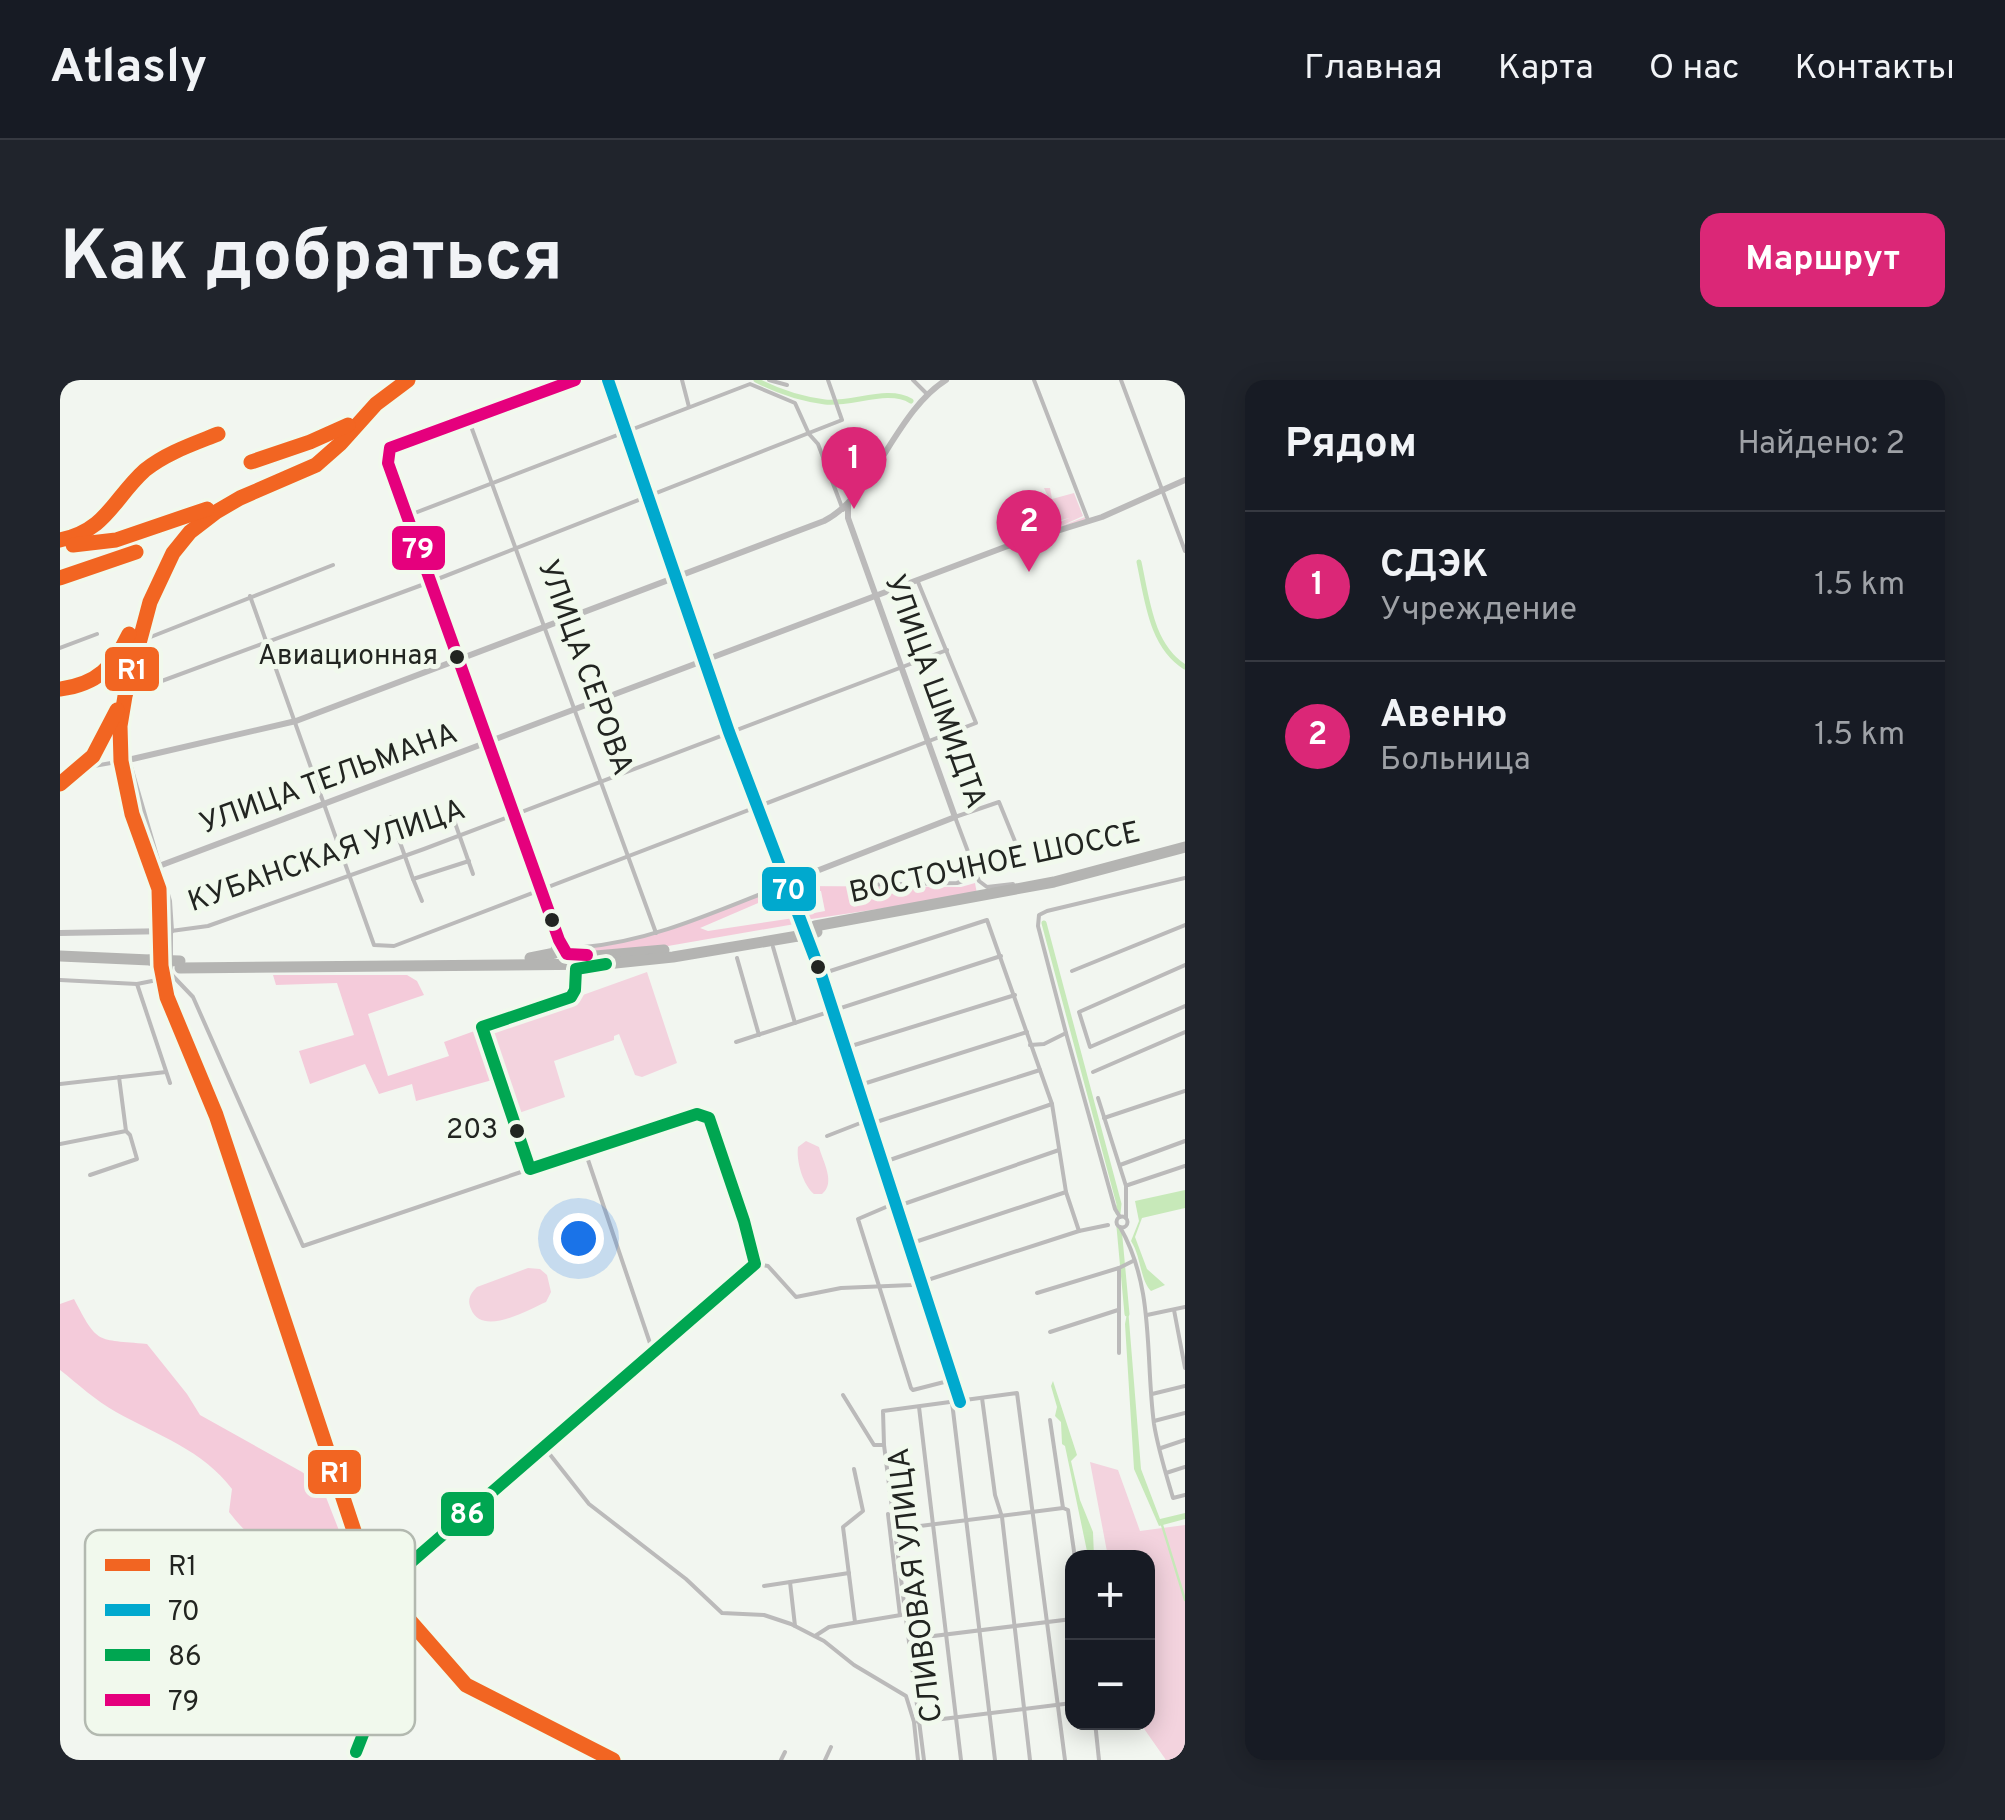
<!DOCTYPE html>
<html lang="ru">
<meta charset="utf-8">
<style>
body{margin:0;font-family:Overpass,sans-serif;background:#20242c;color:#f1f3f6}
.controls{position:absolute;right:30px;bottom:30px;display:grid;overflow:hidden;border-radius:20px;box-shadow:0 5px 25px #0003}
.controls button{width:90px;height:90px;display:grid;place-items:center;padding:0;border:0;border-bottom:2px solid #363941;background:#171b24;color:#f1f3f6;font:50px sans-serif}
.you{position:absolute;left:518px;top:858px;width:35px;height:35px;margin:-25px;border:8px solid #fff;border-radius:50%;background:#1a73e8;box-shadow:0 0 0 15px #1a73e833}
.badge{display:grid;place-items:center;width:65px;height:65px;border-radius:50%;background:#db2777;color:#fff;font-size:32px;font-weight:700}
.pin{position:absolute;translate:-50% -82px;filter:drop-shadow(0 2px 5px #0008)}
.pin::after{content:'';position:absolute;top:52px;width:35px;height:30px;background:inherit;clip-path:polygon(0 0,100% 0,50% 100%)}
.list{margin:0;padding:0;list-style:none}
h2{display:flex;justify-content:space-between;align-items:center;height:130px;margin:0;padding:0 40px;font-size:42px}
h2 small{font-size:32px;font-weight:400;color:#9ea1a6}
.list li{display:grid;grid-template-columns:65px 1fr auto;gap:30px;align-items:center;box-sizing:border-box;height:150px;padding:0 40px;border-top:2px solid #363941}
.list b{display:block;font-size:38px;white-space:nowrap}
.list p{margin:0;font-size:32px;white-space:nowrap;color:#9ea1a6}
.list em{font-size:32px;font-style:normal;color:#9ea1a6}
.map{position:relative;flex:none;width:1125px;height:1380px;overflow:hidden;border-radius:20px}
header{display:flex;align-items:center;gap:60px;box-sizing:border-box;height:140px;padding:0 50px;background:#171b24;border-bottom:2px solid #363941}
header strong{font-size:48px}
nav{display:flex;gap:55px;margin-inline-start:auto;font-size:35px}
.intro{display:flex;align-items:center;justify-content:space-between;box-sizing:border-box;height:240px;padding:0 60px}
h1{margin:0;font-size:70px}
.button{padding:25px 45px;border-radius:20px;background:#db2777;color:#fff;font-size:35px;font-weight:700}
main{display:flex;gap:60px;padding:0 60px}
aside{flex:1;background:#171b24;border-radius:20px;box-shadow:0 5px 25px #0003}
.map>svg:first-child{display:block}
.green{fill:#f3d3de}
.forest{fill:#f4cbda}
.water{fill:#c7e9b9}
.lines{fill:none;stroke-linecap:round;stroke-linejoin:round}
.stream{stroke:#c7e9b9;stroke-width:2.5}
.canal{stroke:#c7e9b9;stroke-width:5}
.taxiway{stroke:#d6d8d4;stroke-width:9}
.minor{stroke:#bbbaba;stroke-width:4}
.tertiary{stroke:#bbbaba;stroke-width:6}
.trunk{stroke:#b4b4b2;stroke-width:11}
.trunk-bridge{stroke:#b4b4b2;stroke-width:11}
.bus-1-casing{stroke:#f1f9ed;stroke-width:20}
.bus-2-casing{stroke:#f1f9ed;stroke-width:20}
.bus-3-casing{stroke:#f1f9ed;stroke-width:20}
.bus-1{stroke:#00a9ce;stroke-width:12}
.bus-2{stroke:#00a651;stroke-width:12}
.bus-3{stroke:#e5007d;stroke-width:12}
.rail-1-casing{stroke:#f1f9ed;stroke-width:22}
.rail-1{stroke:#f26522;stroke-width:15}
.bus-dot{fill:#222521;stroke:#f1f9ed;stroke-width:4}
.labels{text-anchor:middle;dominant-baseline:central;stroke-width:10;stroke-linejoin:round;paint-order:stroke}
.bus-label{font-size:28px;fill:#222521;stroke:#f1f9ed;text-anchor:end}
.street-label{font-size:30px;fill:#222521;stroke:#f1f9ed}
.key{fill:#f1f9ed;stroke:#b3b9b0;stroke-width:2.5}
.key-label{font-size:28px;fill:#222521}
.line-badge{stroke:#f1f9ed;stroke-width:4}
.badge-label{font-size:28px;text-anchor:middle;font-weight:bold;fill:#fff}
</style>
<header>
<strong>Atlasly</strong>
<nav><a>Главная</a><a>Карта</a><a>О нас</a><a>Контакты</a></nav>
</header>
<div class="intro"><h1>Как добраться</h1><a class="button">Маршрут</a></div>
<main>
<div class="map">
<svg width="1125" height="1380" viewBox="0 0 1125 1380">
<rect width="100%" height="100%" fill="#f2f6f0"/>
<g class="green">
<polygon points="984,108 990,108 992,119 1014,113 1023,136 999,147 1025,137 1025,140 997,148 995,144 1009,138 994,142 990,131 994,130"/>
<polygon points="587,592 617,683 582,697 575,695 559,654 554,656 554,660 494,681 505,717 456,734 428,649"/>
<path d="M746,761L759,767C763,782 776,803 762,814H754C743,805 736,781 738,767Z"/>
<path d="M468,888L480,889L487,895L491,912L486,922C468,930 422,957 411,929C407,920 410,914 417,907Z"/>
<polygon points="1030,1082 1058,1090 1080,1151 1125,1145 1125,1380 1106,1380 1080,1343 1088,1342 1088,1178 1048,1177"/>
</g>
<g class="forest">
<polygon points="915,503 917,514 745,540 744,535 765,531 761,511 738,511 737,506 901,507"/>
<path d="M711,510L712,517L640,548L648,551L734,538L735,544L608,566L519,573L516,569C591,560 642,540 711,510Z"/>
<polygon points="347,595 357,601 364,615 308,634 328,696 389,676 384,662 420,649 436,699 356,721 352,704 319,714 305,684 250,704 239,671 294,655 277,603 216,605 213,595"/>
<path d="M14,919C38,965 36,959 87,964L127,1014L140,1035L242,1092L262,1107L280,1153C225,1175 208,1182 169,1132L172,1109C143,1070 97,1055 56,1032C36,1021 18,1004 0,990V924Z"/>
</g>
<g class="water">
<path d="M1125,810V828L1082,838L1075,857L1087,889L1105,905L1091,911C1080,900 1081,876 1071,861L1079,841L1075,821Z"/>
<polygon points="1068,928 1081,1089 1100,1139 1125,1133 1125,1139 1099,1146 1074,1089 1065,944"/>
<polygon points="993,1001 1017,1075 1011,1081 1020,1120 1033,1152 1034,1177 1028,1176 1005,1066 1002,1064 1001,1042 995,1036 997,1027 991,1006"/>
</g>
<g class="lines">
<polyline class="stream" points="1102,1145 1125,1220"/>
<g class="canal">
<path d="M696,0C717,11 742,19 765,22C792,25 828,7 851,21"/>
<path d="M1079,182C1087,219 1091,266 1125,287"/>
<polyline points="984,543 1059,824 1058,833"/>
<polyline points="1059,847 1067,934"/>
</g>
<polyline class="taxiway" points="229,1346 230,1346"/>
<g class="minor">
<polyline points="548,0 669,352 731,511"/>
<polyline points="622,0 629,27"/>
<polyline points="709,0 727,5"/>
<polyline points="853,0 867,14"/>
<polyline points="974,0 1028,140"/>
<polyline points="1061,0 1125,171"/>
<polyline points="408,38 596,553"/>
<polyline points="347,136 690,4 735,23 749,54 758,64 783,130"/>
<polyline points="190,216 314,565 334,566 916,343 858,202"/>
<polyline points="0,268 37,254"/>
<polyline points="72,312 370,202 782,40 768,0"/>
<polyline points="0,392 68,380 63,353 65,333 83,260 273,185"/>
<polyline points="388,423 413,494"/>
<polyline points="331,437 353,499 409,481"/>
<polyline points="338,456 392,435"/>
<polyline points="353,499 362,521"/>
<polyline points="953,504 927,507 919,501 895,437 939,422 965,486"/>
<polyline points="792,505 897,503 917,496"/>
<polyline points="498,556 328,83 330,68 515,0"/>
<path d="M524,567C595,561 663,528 729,503"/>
<polyline points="713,567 735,643"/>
<polyline points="677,578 699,655"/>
<polyline points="1125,585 1019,632 1030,667 1125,626"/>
<polyline points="1012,591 1125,545"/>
<polyline points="761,594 927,540 992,724 1006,812 1019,851"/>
<polyline points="0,600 77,604 112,597"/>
<polyline points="77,604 110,703"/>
<polyline points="1006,653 1055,829 1060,837"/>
<polyline points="676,662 941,576"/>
<polyline points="970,665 984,664 1006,653 978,546 979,535 987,531 1125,498"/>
<polyline points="788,667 955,615"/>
<polyline points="1033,692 1125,652"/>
<polyline points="0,704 106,692"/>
<polyline points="800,705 967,652"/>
<polyline points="1038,718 1066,806 1066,838"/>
<polyline points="1044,738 1125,711"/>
<polyline points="813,743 980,690"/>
<polyline points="767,756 808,740"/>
<polyline points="0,764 66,751"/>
<polyline points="525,771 594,975"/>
<polyline points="824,782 992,724"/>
<polyline points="1060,785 1125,761"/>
<polyline points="470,789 243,866 133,617 111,594 111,551 148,546 364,469 887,270"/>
<polyline points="30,795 77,779 70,755 66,751 59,697"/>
<polyline points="1068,805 1125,786"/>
<polyline points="833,824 798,839 851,1008 853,1010 892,1000"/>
<polyline points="838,826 999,770"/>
<circle cx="1062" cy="842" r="5.5"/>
<path d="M1060,847C1095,908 1085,977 1094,1044C1098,1069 1106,1094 1113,1118L1125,1115"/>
<polyline points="849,864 1006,812"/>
<polyline points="695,884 708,886 736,917 781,908 852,905 1019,851 1048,845"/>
<polyline points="860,903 900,1022"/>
<polyline points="977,913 1059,888 1073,881"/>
<polyline points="1114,930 1125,988"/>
<polyline points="1087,935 1125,927"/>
<polyline points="990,952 1058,930"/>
<polyline points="1059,973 1059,888"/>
<polyline points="1092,1014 1125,1006"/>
<polyline points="783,1015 814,1065 824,1065"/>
<polyline points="922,1018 935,1115 942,1137 970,1380"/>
<polyline points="892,1022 935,1380"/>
<polyline points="859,1027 901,1380"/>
<polyline points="990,1040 1003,1128 1008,1130 1015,1178"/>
<polyline points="1094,1041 1125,1033"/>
<polyline points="484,1067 529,1124 626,1199 662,1233 704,1235 731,1244 764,1261 794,1285 846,1316 854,1342 858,1380"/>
<polyline points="1101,1068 1125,1060"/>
<polyline points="794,1089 803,1131 783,1147 795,1242"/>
<polyline points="1106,1093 1125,1087"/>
<polyline points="828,1134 840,1235"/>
<polyline points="836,1149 1003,1128"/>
<polyline points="730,1202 735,1246"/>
<polyline points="704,1206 789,1193"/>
<polyline points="755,1256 769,1247 841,1235"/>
<polyline points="849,1259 1012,1239"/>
<polyline points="858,1342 1012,1323"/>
<polyline points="1035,1342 1039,1380"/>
<polyline points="296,1372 324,1301 324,1294 276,1268 265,1257 695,884 684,841 649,738 637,734 470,789 422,647 511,617 515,610 515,601"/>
<polyline points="721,1380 725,1372"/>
<polyline points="765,1380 771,1367"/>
<polyline points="864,1380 824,1065 823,1031 957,1013 1005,1380"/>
</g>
<g class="tertiary">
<polyline points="788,125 788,138 895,437 736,499 731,511 798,705 860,903"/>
<polyline points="99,486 945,167 1042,137 1125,100"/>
<path d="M0,553L111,551L109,521L68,380L236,341L764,141C815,115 835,32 886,0"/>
</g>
<g class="trunk">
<polyline points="755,546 994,502 1125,467"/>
<polyline points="499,560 505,572 517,575"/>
<polyline points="0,576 90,580"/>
<polyline points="470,578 495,573 499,560"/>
<polyline points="513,578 604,570"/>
<polyline points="120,588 546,584 613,577 738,556"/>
</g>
<g class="trunk-bridge">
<polyline points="738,556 757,552"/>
<polyline points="90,580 120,581"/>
</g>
<defs>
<polyline id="bus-1" points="548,0 669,352 761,594 900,1022"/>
<polyline id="bus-2" points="296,1372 324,1301 324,1294 276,1268 265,1257 695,884 684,841 649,738 637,734 470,789 422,647 511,617 515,610 516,589 546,584"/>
<polyline id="bus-3" points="515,0 330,68 328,83 499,560 507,574 527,575"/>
</defs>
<use href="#bus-1" class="bus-1-casing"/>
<use href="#bus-2" class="bus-2-casing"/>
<use href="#bus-3" class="bus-3-casing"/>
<use href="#bus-1" class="bus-1"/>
<use href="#bus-2" class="bus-2"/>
<use href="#bus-3" class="bus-3"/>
<defs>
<g id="rail-1">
<polyline points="348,0 316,24 281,63 256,85 180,118 156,132 130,152 113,173 90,222 65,316 60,346 61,381 72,434 99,509 101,586 107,617 156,735 308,1193 406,1305 553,1380"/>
<polyline points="191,82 250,62 288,45"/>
<path d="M0,160C47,150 53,119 85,90C106,73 133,64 158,54"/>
<polyline points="13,165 56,160 147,129"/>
<polyline points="0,198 76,172"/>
<path d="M0,309C38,304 53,287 69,254"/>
<polyline points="0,404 33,376 57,330"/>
</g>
</defs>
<use href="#rail-1" class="rail-1-casing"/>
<use href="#rail-1" class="rail-1"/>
</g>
<g class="bus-dot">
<circle cx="397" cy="277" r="9"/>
<circle cx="492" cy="540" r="9"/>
<circle cx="758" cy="587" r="9"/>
<circle cx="457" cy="751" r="9"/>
</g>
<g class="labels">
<g class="bus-label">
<text x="378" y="277">Авиационная</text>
<text x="438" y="751">203</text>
</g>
<g class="street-label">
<text transform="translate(524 288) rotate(70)">УЛИЦА СЕРОВА</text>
<text transform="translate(874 312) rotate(70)">УЛИЦА ШМИДТА</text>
<text transform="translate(269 400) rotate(-20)">УЛИЦА ТЕЛЬМАНА</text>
<text transform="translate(267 477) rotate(-19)">КУБАНСКАЯ УЛИЦА</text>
<text transform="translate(935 484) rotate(-12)">ВОСТОЧНОЕ ШОССЕ</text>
<text transform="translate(857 1205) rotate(-97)">СЛИВОВАЯ УЛИЦА</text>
</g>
</g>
<rect x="25" y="1150" width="330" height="205" rx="15" class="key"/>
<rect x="45" y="1179" width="45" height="12" fill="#f26522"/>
<rect x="45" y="1224" width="45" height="12" fill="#00a9ce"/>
<rect x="45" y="1269" width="45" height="12" fill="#00a651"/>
<rect x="45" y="1314" width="45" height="12" fill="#e5007d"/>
<g class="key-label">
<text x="108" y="1195">R1</text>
<text x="108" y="1240">70</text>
<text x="108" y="1285">86</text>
<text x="108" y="1330">79</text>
</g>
<g class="line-badge">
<rect x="330" y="144" width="57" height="48" rx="10" fill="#e5007d"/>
<rect x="43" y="265" width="58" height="48" rx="10" fill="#f26522"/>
<rect x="700" y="485" width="58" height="48" rx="10" fill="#00a9ce"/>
<rect x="246" y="1068" width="57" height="48" rx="10" fill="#f26522"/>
<rect x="379" y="1110" width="57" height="48" rx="10" fill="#00a651"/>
</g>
<g class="badge-label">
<text x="358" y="178">79</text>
<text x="72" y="299">R1</text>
<text x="729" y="519">70</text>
<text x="275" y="1102">R1</text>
<text x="407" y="1143">86</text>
</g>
</svg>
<div class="controls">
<button>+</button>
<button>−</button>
</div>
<div class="you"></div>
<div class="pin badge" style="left:794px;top:129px">1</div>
<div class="pin badge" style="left:969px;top:192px">2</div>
</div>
<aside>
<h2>Рядом<small>Найдено: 2</small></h2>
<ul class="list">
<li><span class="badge">1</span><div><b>СДЭК</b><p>Учреждение</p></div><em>1.5 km</em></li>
<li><span class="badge">2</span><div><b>Авеню</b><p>Больница</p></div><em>1.5 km</em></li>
</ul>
</aside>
</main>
